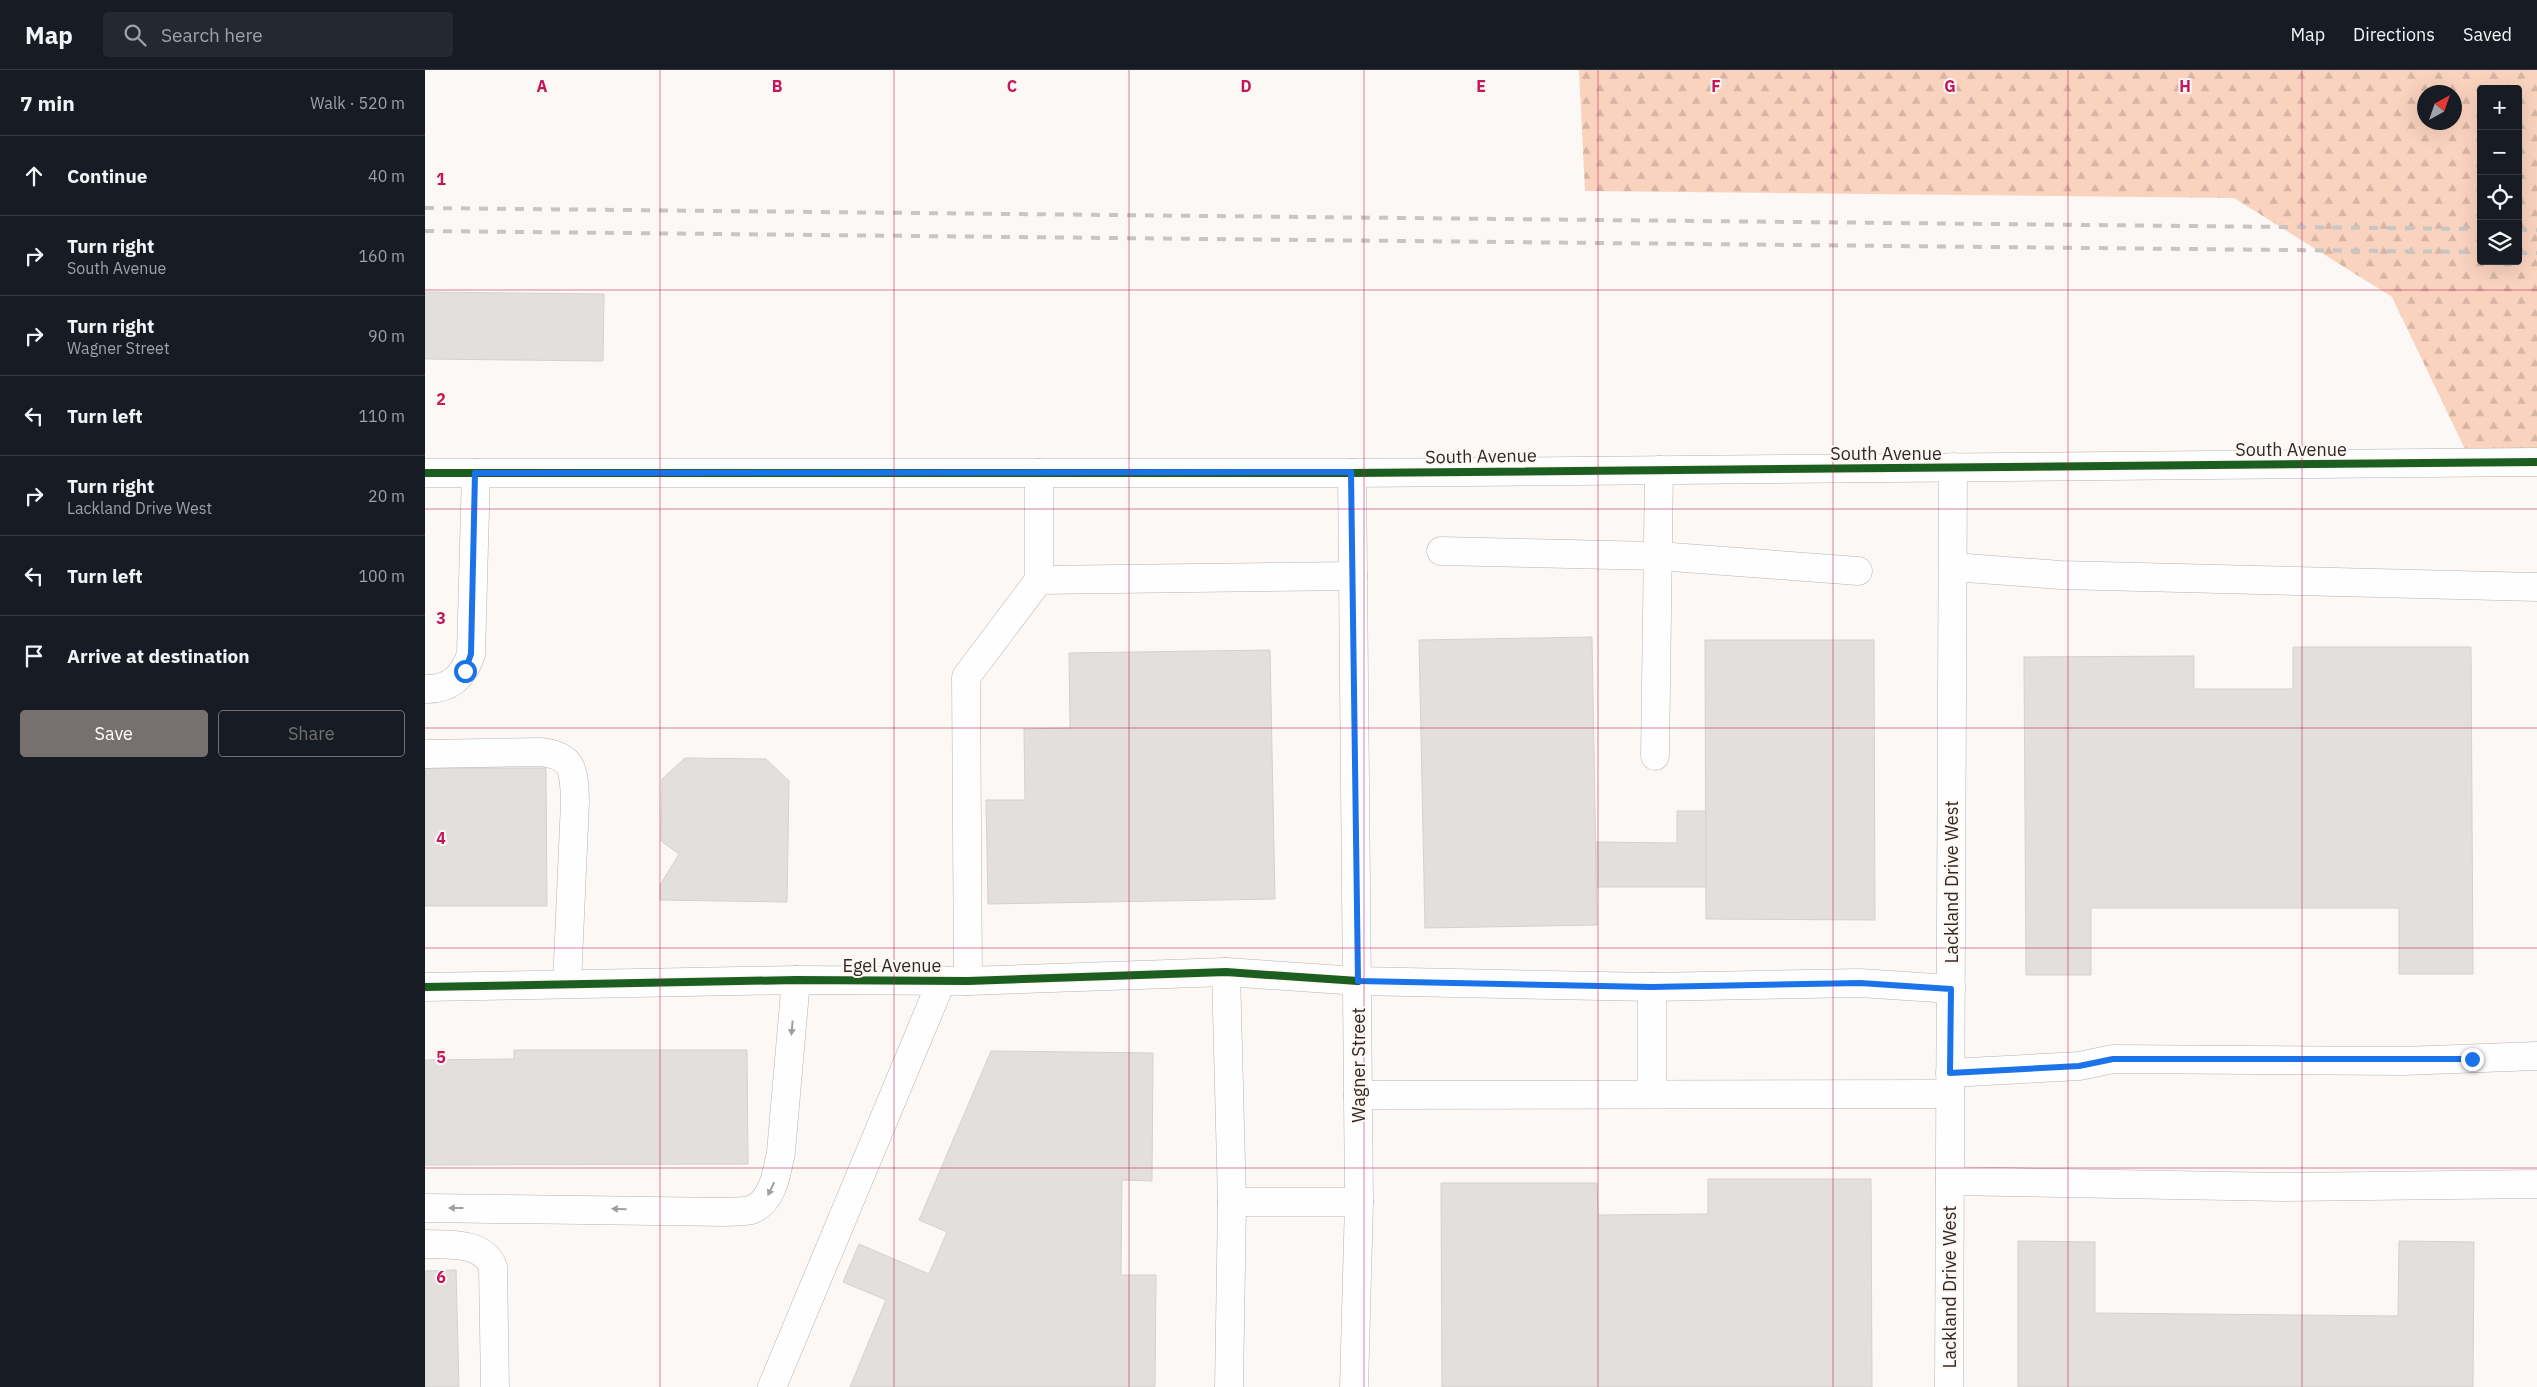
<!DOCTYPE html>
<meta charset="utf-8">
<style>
body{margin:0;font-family:"IBM Plex Sans",sans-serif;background:#242831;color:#f1f3f6}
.controls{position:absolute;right:15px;top:15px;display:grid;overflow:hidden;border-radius:5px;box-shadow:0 5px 20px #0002}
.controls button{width:45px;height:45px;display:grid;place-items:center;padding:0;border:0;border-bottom:1px solid #363941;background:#171b24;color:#f1f3f6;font:25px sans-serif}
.compass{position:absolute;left:1992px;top:15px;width:45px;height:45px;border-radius:50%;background:#171b24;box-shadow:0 5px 20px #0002;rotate:40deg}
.stop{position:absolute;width:15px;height:15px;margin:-11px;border:4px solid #1a73e8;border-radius:50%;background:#fff}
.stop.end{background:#1a73e8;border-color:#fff;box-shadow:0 1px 5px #0008}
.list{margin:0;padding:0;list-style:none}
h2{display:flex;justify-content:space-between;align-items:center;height:65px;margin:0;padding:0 20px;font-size:21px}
h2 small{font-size:16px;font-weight:400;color:#9ea1a6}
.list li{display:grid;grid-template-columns:32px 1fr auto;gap:15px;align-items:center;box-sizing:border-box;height:80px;padding:0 20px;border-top:1px solid #363941}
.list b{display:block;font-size:19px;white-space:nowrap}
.list p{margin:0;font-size:16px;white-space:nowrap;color:#9ea1a6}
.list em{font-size:16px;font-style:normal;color:#9ea1a6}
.actions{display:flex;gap:10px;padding:15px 20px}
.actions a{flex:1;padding:11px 0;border:1px solid #76716f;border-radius:5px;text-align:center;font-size:18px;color:#76716f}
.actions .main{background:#76716f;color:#fff}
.icon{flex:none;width:28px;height:28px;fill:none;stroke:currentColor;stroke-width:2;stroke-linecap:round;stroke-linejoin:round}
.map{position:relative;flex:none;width:2112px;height:1317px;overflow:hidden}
header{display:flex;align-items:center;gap:30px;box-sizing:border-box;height:70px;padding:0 25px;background:#171b24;border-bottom:1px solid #363941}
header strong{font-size:24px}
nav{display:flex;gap:28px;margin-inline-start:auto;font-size:18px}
.search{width:350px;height:45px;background:#242831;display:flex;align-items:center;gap:12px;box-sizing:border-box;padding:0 18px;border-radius:5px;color:#9ea1a6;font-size:19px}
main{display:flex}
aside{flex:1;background:#171b24}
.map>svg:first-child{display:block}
.forest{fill:url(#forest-firs);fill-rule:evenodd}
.building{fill:#e3dfdc;stroke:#d5d1ce}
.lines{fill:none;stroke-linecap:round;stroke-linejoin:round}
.minor-casing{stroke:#b7b3b0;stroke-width:29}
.minor{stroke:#fefefe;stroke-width:28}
.rail{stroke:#c7c6c5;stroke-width:4;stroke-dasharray:9 9;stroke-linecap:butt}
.cycleway-casing{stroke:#fef7f3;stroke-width:11}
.cycleway{stroke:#1b5e20;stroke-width:8}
.oneway{fill:#a19e9d}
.route{stroke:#1a73e8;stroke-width:6}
.grid{fill:none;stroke:#c2185b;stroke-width:1;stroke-opacity:0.55}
.labels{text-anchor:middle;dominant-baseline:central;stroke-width:4;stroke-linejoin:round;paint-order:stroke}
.street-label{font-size:18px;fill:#2f2926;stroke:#fef7f3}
.grid-label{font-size:16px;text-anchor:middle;font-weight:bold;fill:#c2185b;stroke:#fef7f3;stroke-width:4;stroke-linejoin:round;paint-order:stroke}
</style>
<header>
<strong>Map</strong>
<div class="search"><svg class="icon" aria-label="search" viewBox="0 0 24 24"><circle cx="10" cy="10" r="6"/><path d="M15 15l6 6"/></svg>Search here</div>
<nav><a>Map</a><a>Directions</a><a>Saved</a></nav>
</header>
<main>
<aside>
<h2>7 min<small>Walk · 520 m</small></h2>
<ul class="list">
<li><svg class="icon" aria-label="ahead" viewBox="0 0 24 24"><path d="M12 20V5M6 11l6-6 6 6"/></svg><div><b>Continue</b></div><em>40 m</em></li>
<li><svg class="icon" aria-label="right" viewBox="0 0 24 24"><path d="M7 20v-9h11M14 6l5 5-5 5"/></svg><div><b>Turn right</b><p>South Avenue</p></div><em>160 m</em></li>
<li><svg class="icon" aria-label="right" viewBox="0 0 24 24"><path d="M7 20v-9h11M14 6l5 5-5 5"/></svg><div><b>Turn right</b><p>Wagner Street</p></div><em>90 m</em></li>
<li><svg class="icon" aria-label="left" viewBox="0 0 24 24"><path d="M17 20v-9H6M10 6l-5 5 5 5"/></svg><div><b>Turn left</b></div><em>110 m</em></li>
<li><svg class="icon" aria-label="right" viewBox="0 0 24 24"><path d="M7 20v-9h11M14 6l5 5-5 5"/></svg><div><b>Turn right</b><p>Lackland Drive West</p></div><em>20 m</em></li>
<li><svg class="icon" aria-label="left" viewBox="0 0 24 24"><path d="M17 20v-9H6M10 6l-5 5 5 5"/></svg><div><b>Turn left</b></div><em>100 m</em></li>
<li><svg class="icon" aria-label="arrive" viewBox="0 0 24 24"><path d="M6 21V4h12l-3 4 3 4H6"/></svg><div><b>Arrive at destination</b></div></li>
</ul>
<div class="actions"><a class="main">Save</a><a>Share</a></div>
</aside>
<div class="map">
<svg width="2112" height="1317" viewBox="0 0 2112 1317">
<defs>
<pattern id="forest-firs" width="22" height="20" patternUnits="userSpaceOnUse" patternTransform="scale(1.25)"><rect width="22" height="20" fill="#fad3bf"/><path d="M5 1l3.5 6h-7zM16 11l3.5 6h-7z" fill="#d7b5a4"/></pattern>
</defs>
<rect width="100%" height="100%" fill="#fbf8f6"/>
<path class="forest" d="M1154,0H2112V397L2049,398L1967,227L1809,128L1160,121ZM2056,19H2093V191H2056ZM2000,22H2030V52H2000Z"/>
<g class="building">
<polygon points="0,222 179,224 178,291 0,289"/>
<polygon points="1167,567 1172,855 1000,858 994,570"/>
<polygon points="1280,570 1449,570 1450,850 1281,849"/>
<polygon points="1868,577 2046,577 2048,904 1974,904 1974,838 1666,838 1666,905 1601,905 1599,587 1769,586 1769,619 1868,619"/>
<polygon points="845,580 850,829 563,834 561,730 600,730 599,659 645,658 644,583"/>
<polygon points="260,688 341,689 364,711 362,832 235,830 235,815 254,784 236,771 237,709"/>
<polygon points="0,698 121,698 122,836 0,836"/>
<polygon points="1252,741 1281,741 1281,817 1171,817 1171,772 1252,773"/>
<polygon points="89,980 322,980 323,1094 0,1095 0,990 89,989"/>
<polygon points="566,981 728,983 727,1111 697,1110 696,1205 731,1205 730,1317 425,1317 461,1230 418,1212 434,1174 504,1204 522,1162 494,1150"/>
<polygon points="1283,1109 1446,1109 1447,1317 1017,1317 1016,1113 1172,1113 1173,1145 1283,1144"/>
<polygon points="1593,1171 1670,1172 1670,1243 1973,1246 1974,1171 2049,1172 2048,1317 1593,1317"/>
<polygon points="31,1200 34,1317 0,1317 0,1201"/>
</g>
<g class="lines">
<defs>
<g id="minor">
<polyline points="0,403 927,403 2112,392"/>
<polyline points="927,403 934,1132 929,1317"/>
<polyline points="1016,481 1233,486 1433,501"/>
<polyline points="1528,497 1636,505 2112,517"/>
<polyline points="614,510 928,506"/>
<path d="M0,619C25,620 39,606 46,584L51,403"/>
<path d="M0,684L115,682C150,685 149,703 150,732L142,914"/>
<polyline points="1230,686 1234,400"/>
<polyline points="801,902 807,1132"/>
<polyline points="543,911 541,607 614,510 614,403"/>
<polyline points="0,917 371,910 543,911 801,902 933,911 1227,917 1435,913 1526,919"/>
<polyline points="1227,917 1227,1024"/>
<polyline points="1525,1003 1654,996 1688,989 1978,991 2112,986"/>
<polyline points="933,1025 1525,1024"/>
<polyline points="1525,1111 1858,1117 2112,1114"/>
<path d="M0,1138L302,1142C309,1141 319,1142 326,1140C348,1132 352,1102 356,1082L371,910"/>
<path d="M0,1174C23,1175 58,1171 68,1197L70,1317"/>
<polyline points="347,1317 517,910"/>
<polyline points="804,1317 807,1132 934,1132"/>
<polyline points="1524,1317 1528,397"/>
</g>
</defs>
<use href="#minor" class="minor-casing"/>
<use href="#minor" class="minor"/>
<g class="rail">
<polyline points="0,138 2056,159"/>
<polyline points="2093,160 2112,160"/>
<polyline points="0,161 2056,182"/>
<polyline points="2093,183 2112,183"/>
</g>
<defs>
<g id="cycleway">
<polyline points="0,403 927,403 2112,392"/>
<polyline points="0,917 371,910 543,911 801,902 933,911"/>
</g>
</defs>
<use href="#cycleway" class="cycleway-casing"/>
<use href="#cycleway" class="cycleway"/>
</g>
<defs><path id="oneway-solid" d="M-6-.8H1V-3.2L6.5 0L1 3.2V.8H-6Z" transform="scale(1.25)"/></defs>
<g class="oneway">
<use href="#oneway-solid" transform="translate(367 958) rotate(95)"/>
<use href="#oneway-solid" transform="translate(346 1119) rotate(115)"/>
<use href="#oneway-solid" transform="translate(31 1138) rotate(-180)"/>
<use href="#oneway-solid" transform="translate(194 1139) rotate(-179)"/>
</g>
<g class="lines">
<polyline class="route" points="40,601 46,584 50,403 926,402 933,911 1226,917 1435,913 1526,919 1525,1003 1654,996 1688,989 2047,989"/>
</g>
<path class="grid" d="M235,0V1317M469,0V1317M704,0V1317M939,0V1317M1173,0V1317M1408,0V1317M1643,0V1317M1877,0V1317M0,220H2112M0,439H2112M0,658H2112M0,878H2112M0,1098H2112"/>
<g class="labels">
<g class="street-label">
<text x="1866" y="379">South Avenue</text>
<text x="1461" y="383">South Avenue</text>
<text transform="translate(1056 386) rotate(-1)">South Avenue</text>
<text transform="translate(1526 812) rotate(-90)">Lackland Drive West</text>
<text x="467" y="895">Egel Avenue</text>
<text transform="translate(933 995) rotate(-90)">Wagner Street</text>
<text transform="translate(1524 1217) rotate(-90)">Lackland Drive West</text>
</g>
</g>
<g class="grid-label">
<text x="117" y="22">A</text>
<text x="352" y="22">B</text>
<text x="587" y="22">C</text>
<text x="821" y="22">D</text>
<text x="1056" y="22">E</text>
<text x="1291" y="22">F</text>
<text x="1525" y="22">G</text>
<text x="1760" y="22">H</text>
<text x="16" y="115">1</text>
<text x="16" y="335">2</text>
<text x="16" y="554">3</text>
<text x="16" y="774">4</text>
<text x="16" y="993">5</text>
<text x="16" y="1213">6</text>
</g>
</svg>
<div class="controls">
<button>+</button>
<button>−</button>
<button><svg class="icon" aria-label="locate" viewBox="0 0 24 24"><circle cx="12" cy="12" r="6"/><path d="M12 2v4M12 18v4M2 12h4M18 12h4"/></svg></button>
<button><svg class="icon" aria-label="layers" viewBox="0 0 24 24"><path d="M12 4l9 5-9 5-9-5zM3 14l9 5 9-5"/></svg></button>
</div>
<svg class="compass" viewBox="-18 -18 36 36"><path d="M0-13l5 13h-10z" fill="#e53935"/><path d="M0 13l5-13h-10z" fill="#9ea1a6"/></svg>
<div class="stop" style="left:40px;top:601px"></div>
<div class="stop end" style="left:2047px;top:989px"></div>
</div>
</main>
